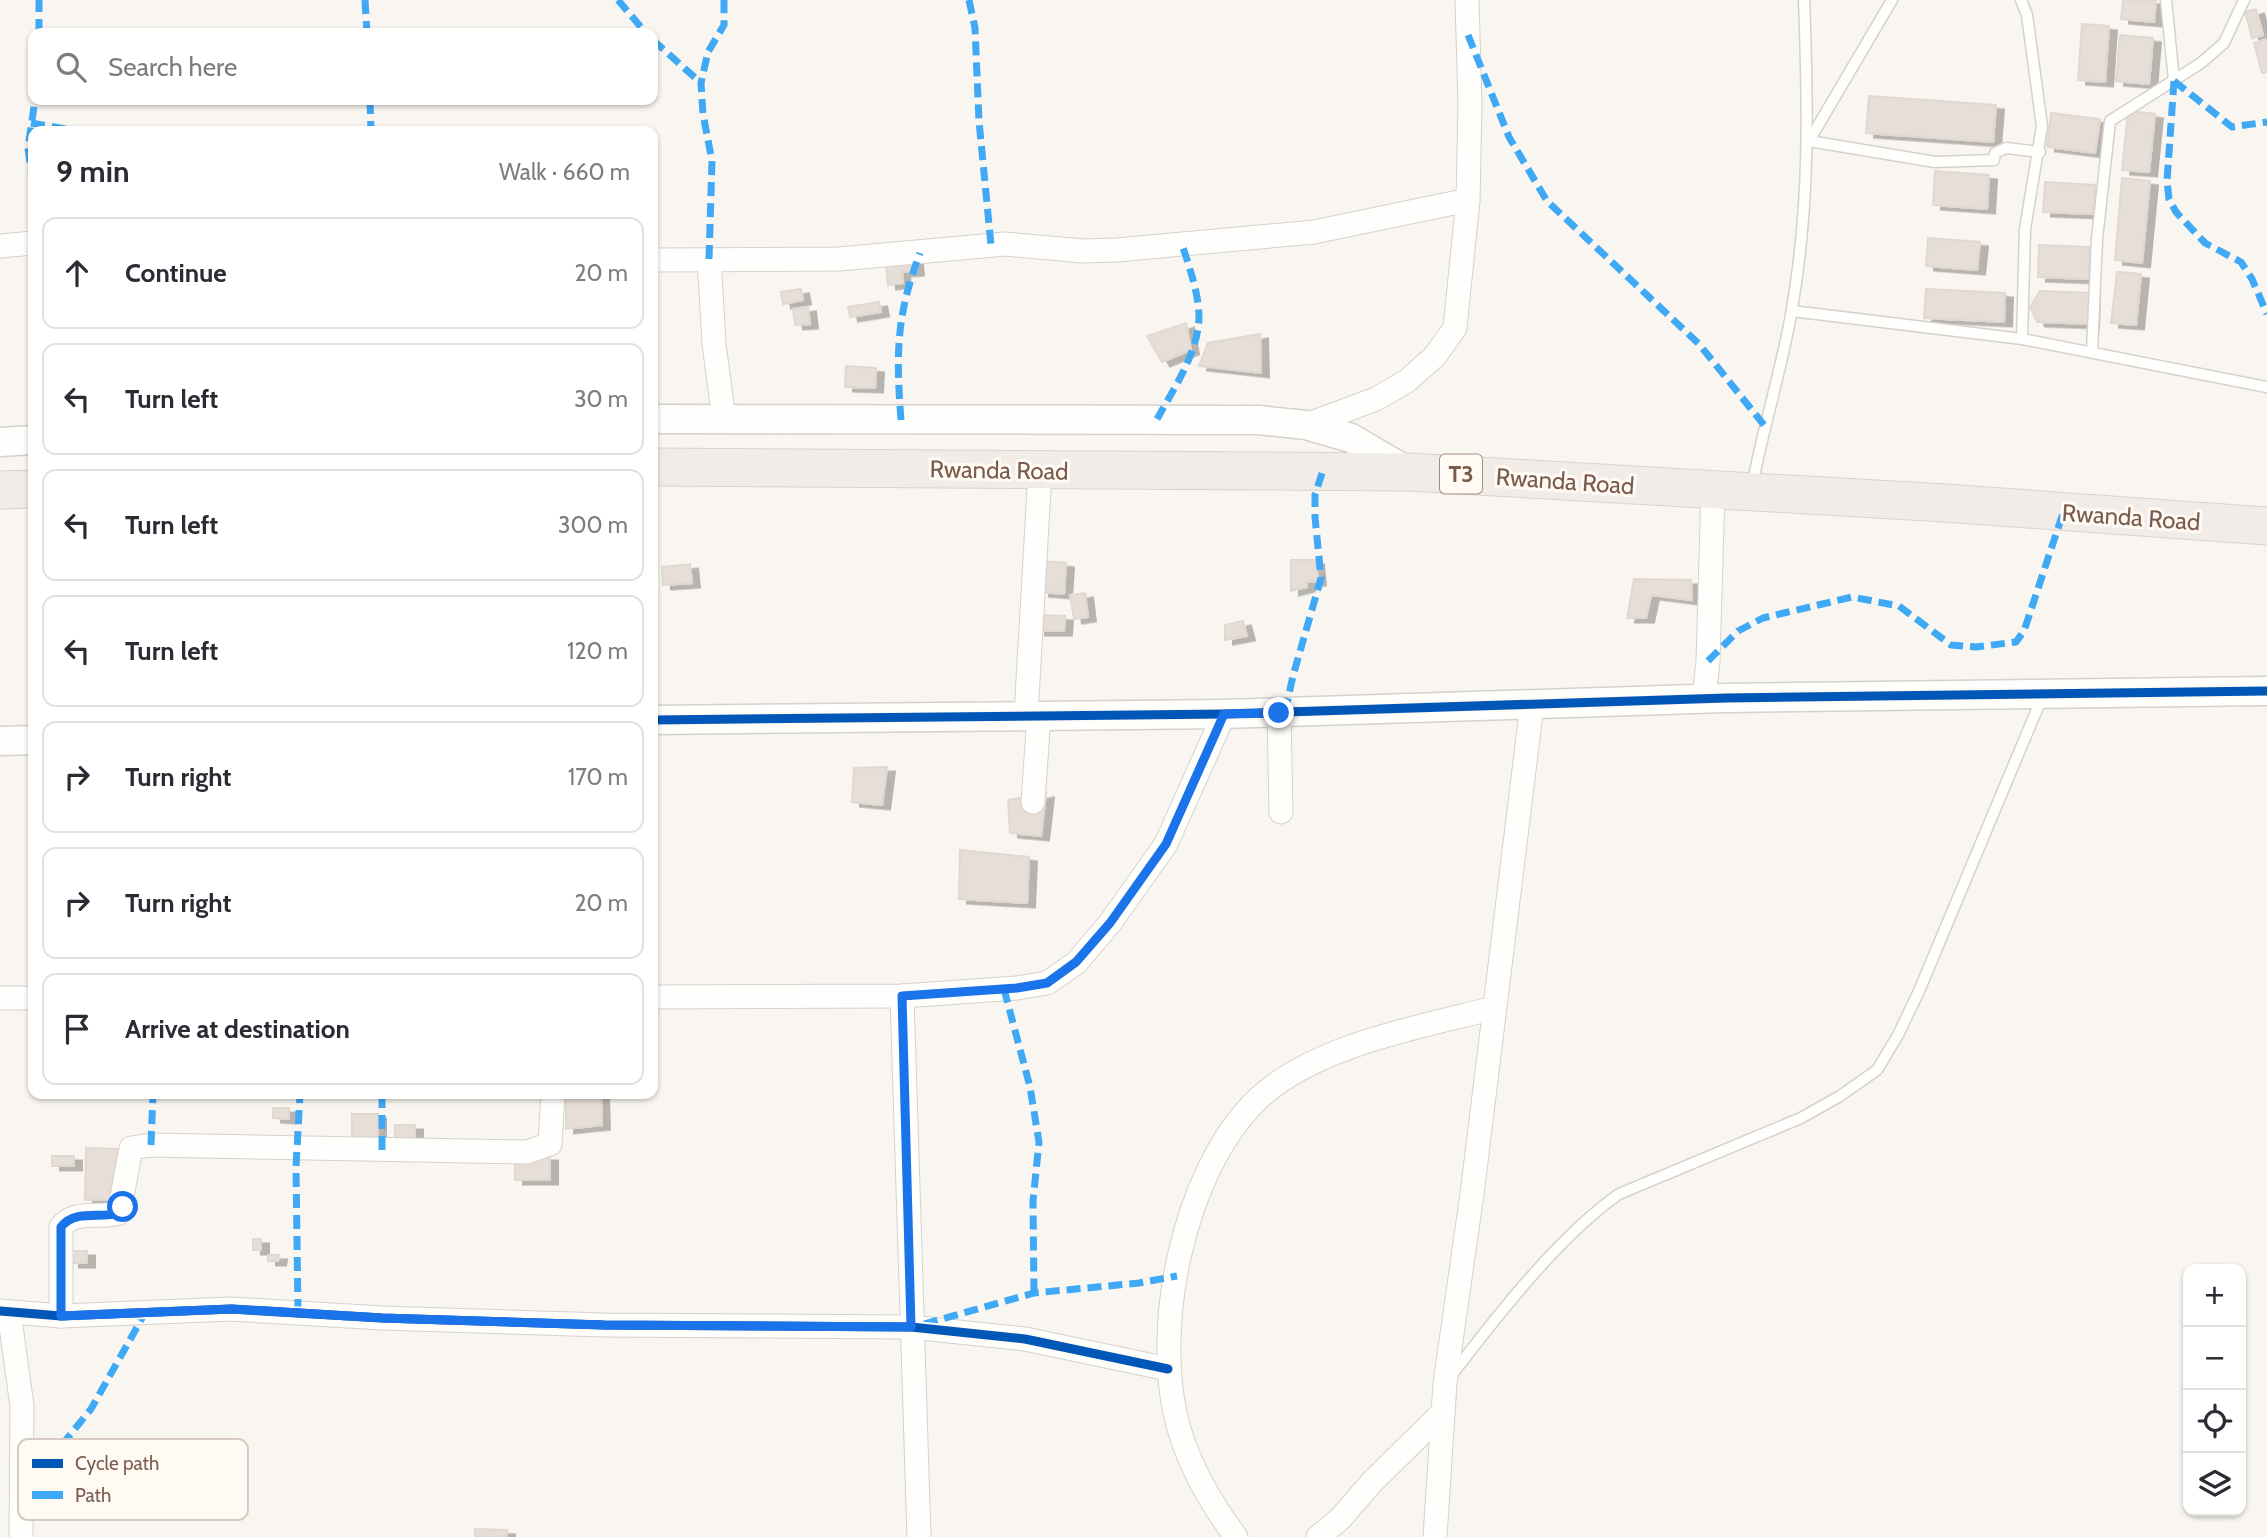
<!DOCTYPE html>
<meta charset="utf-8">
<style>
body{margin:0;font-family:Cabin,sans-serif;background:#f7f7f7;color:#2b2b33}
.controls{position:absolute;right:21px;bottom:21px;display:grid;overflow:hidden;border-radius:14px;box-shadow:0 2px 5px #0004}
.controls button{width:63px;height:63px;display:grid;place-items:center;padding:0;border:0;border-bottom:2px solid #e1e1e2;background:#fff;color:#2b2b33;font:35px sans-serif}
.stop{position:absolute;width:21px;height:21px;margin:-16px;border:5px solid #1a73e8;border-radius:50%;background:#fff}
.stop.end{background:#1a73e8;border-color:#fff;box-shadow:0 2px 7px #0008}
.list{margin:0;padding:0;list-style:none}
h2{display:flex;justify-content:space-between;align-items:center;height:91px;margin:0;padding:0 28px;font-size:30px}
h2 small{font-size:23px;font-weight:400;color:#7c7c81}
.list li{display:grid;grid-template-columns:46px 1fr auto;gap:21px;align-items:center;box-sizing:border-box;height:112px;margin:0 14px 14px;padding:0 14px;border:2px solid #e1e1e2;border-radius:14px}
.list b{display:block;font-size:26px;white-space:nowrap}
.list em{font-size:23px;font-style:normal;color:#7c7c81}
.icon{flex:none;width:38px;height:38px;fill:none;stroke:currentColor;stroke-width:2;stroke-linecap:round;stroke-linejoin:round}
.map{position:relative;flex:none;width:2267px;height:1537px;overflow:hidden}
.search{position:absolute;background:#fff;box-shadow:0 2px 5px #0004;left:28px;top:28px;width:630px;height:77px;display:flex;align-items:center;gap:18px;box-sizing:border-box;padding:0 24px;border-radius:14px;color:#7c7c81;font-size:26px}
.panel{position:absolute;background:#fff;box-shadow:0 2px 5px #0004;left:28px;top:126px;width:630px;height:973px;border-radius:14px}
.map>svg:first-child{display:block}
.building{fill:#e6ded7;stroke:#e2d8d2;stroke-width:2;filter:url(#shadow)}
.lines{fill:none;stroke-linecap:round;stroke-linejoin:round}
.service-casing{stroke:#d7d1cb;stroke-width:13}
.minor-casing{stroke:#d7d1cb;stroke-width:25}
.tertiary-casing{stroke:#d7d1cb;stroke-width:31}
.trunk-casing{stroke:#dad1cc;stroke-width:39}
.service{stroke:#fefefd;stroke-width:10}
.minor{stroke:#fefefd;stroke-width:23}
.tertiary{stroke:#fefefd;stroke-width:28}
.trunk{stroke:#f2ece8;stroke-width:37}
.quiet{stroke:#3fa9f5;stroke-width:7;stroke-dasharray:14 7;stroke-linecap:butt}
.cycleway-casing{stroke:#fffaf3;stroke-width:13}
.cycleway{stroke:#0057b8;stroke-width:9}
.route{stroke:#1a73e8;stroke-width:9}
.labels{text-anchor:middle;dominant-baseline:central;stroke-width:6;stroke-linejoin:round;paint-order:stroke}
.shield{fill:#fffaf3;stroke:#a28b7f;stroke-width:2}
.shield-label{font-size:23px;font-weight:bold;fill:#7a5c4d}
.street-label{font-size:24px;fill:#7a5c4d;stroke:#fffaf3}
.key{fill:#fffaf3;stroke:#d7cbc1;stroke-width:2}
.key-label{font-size:19px;fill:#7a5c4d}
</style>
<div class="map">
<svg width="2267" height="1537" viewBox="0 0 2267 1537">
<defs>
<filter id="shadow"><feDropShadow dx="8" dy="4.5" stdDeviation="0" flood-color="#0004"/></filter>
</defs>
<rect width="100%" height="100%" fill="#f9f5f0"/>
<g class="building">
<polygon points="2123,0 2156,0 2154,22 2121,19"/>
<polygon points="2256,9 2263,35 2252,38 2245,12"/>
<polygon points="2082,24 2109,26 2105,82 2078,80"/>
<polygon points="2120,35 2153,38 2149,84 2116,81"/>
<polygon points="2267,39 2267,72 2262,73 2254,43"/>
<polygon points="1869,96 1996,105 1993,142 1866,133"/>
<polygon points="2128,111 2155,114 2149,172 2122,170"/>
<polygon points="2051,113 2100,119 2095,153 2047,147"/>
<polygon points="1935,171 1989,175 1987,209 1933,205"/>
<polygon points="2122,178 2150,181 2142,263 2115,260"/>
<polygon points="2045,182 2095,185 2093,214 2043,212"/>
<polygon points="1928,238 1980,242 1977,270 1926,266"/>
<polygon points="2039,245 2089,247 2088,279 2038,277"/>
<polygon points="915,260 916,271 902,272 903,283 888,285 886,263"/>
<polygon points="2117,272 2141,274 2136,325 2111,323"/>
<polygon points="801,289 803,300 783,304 781,292"/>
<polygon points="1926,289 2005,293 2004,322 1924,318"/>
<polygon points="2040,291 2092,293 2091,324 2037,322 2030,307"/>
<polygon points="879,302 881,312 850,317 848,307"/>
<polygon points="808,307 810,324 795,325 793,309"/>
<polygon points="1186,323 1191,350 1162,362 1147,336"/>
<polygon points="1260,334 1261,373 1199,366 1208,343"/>
<polygon points="846,366 876,368 875,388 845,387"/>
<polygon points="1291,560 1316,560 1318,581 1306,582 1307,587 1291,591"/>
<polygon points="1043,561 1066,563 1064,594 1041,592"/>
<polygon points="690,564 692,583 663,585 662,567"/>
<polygon points="1634,579 1691,580 1692,600 1651,595 1646,618 1627,618"/>
<polygon points="1085,593 1088,617 1074,619 1070,595"/>
<polygon points="1038,615 1065,616 1064,631 1037,631"/>
<polygon points="1243,621 1247,636 1225,640 1225,625"/>
<polygon points="887,767 882,805 852,802 854,768"/>
<polygon points="1046,793 1041,836 1010,833 1008,800"/>
<polygon points="960,850 1029,857 1027,903 959,899"/>
<polygon points="566,1094 601,1094 602,1125 566,1129"/>
<polygon points="273,1108 289,1108 289,1119 273,1118"/>
<polygon points="352,1114 378,1114 378,1139 352,1138"/>
<rect x="395" y="1125" width="20" height="14"/>
<polygon points="86,1148 120,1149 119,1200 85,1200"/>
<rect x="52" y="1156" width="22" height="10"/>
<rect x="515" y="1156" width="35" height="24"/>
<rect x="253" y="1239" width="8" height="11"/>
<polygon points="72,1251 87,1251 87,1263 71,1263"/>
<polygon points="268,1255 279,1255 278,1261 268,1261"/>
<polygon points="475,1529 507,1530 507,1537 475,1537"/>
</g>
<g class="lines">
<defs>
<g id="service">
<polyline points="1892,0 1809,141 1935,162 1994,160 1995,153 2006,148 2040,152"/>
<polyline points="2021,0 2027,15 2042,126 2025,229 2022,339"/>
<polyline points="2166,0 2174,81"/>
<polyline points="1792,311 2022,339 2267,387"/>
<polyline points="2092,351 2097,239 2110,121 2201,63 2224,43 2244,0"/>
<path d="M1752,487C1763,427 1782,369 1792,309C1810,203 1808,107 1804,0"/>
<path d="M1451,1376C1496,1317 1559,1236 1619,1194L1801,1118L1840,1096L1877,1070L1898,1035L1919,991L2043,695"/>
</g>
<g id="minor">
<polyline points="0,246 33,243"/>
<polyline points="709,259 714,344 724,419"/>
<polyline points="653,260 839,259 1005,244 1083,251 1117,250 1314,232 1468,200"/>
<polyline points="1306,425 1376,399 1407,381 1435,356 1455,328 1468,200 1470,104 1467,0"/>
<polyline points="1704,699 1708,661 1713,490"/>
<polyline points="1279,713 1281,812"/>
<polyline points="1026,715 1040,472"/>
<polyline points="1033,802 1039,715"/>
<polyline points="902,996 919,1537"/>
<polyline points="653,997 902,996 1017,988 1047,983 1076,963 1110,923 1166,844 1224,714"/>
<polyline points="0,998 33,998"/>
<polyline points="0,1311 61,1316 231,1309 382,1318 604,1325 911,1327 1025,1339 1168,1369"/>
<polyline points="9,1312 22,1406 21,1537"/>
<path d="M61,1316V1227C75,1209 100,1219 119,1213L131,1148L151,1145L527,1152L550,1144L553,1094"/>
<path d="M1236,1537C1213,1506 1193,1473 1181,1435C1149,1337 1182,1170 1259,1098C1316,1045 1420,1027 1494,1008"/>
<polyline points="1318,1537 1340,1519 1372,1482 1443,1412"/>
<polyline points="1435,1537 1445,1383 1472,1194 1532,705"/>
</g>
<g id="tertiary">
<polyline points="653,419 1258,420 1306,425 1351,438 1409,472"/>
<polyline points="0,442 33,440"/>
<polyline points="653,720 1224,714 1726,698 2267,691"/>
<polyline points="0,741 33,740"/>
</g>
<g id="trunk">
<polyline points="653,467 1409,472 1945,503 2267,526"/>
<polyline points="0,490 33,489"/>
</g>
</defs>
<use href="#service" class="service-casing"/>
<use href="#minor" class="minor-casing"/>
<use href="#tertiary" class="tertiary-casing"/>
<use href="#trunk" class="trunk-casing"/>
<use href="#service" class="service"/>
<use href="#minor" class="minor"/>
<use href="#tertiary" class="tertiary"/>
<use href="#trunk" class="trunk"/>
<g class="quiet">
<polyline points="365,0 367,33"/>
<polyline points="618,0 646,33"/>
<polyline points="969,0 975,28 979,121 991,245"/>
<polyline points="39,33 39,0"/>
<polyline points="1468,35 1509,137 1547,201 1699,344 1764,425"/>
<polyline points="653,40 701,83"/>
<polyline points="2174,81 2167,181 2169,199 2176,212 2205,243 2241,262 2252,279 2267,314"/>
<polyline points="2174,81 2232,127 2267,122"/>
<polyline points="370,100 371,131"/>
<polyline points="31,123 78,131"/>
<polyline points="33,183 28,148 35,100"/>
<polyline points="709,259 712,161 703,114 701,83 708,52 724,25 724,0"/>
<path d="M1157,419C1173,390 1198,353 1199,318C1199,293 1189,267 1182,244"/>
<path d="M901,420C896,354 896,316 920,253"/>
<polyline points="1708,661 1738,631 1763,618 1852,597 1899,606 1951,645 1976,647 2016,642 2024,631 2063,513"/>
<polyline points="1285,712 1293,676 1321,578 1315,517 1315,495 1323,470"/>
<polyline points="1004,989 1030,1087 1039,1142 1033,1201 1034,1293"/>
<polyline points="151,1145 153,1094"/>
<polyline points="382,1150 382,1094"/>
<polyline points="298,1313 296,1167 300,1094"/>
<polyline points="924,1324 1034,1293 1139,1283 1177,1276"/>
<polyline points="22,1494 91,1409 145,1313"/>
</g>
<defs>
<g id="cycleway">
<polyline points="653,720 1224,714 1726,698 2267,691"/>
<polyline points="0,1311 61,1316 231,1309 382,1318 604,1325 911,1327 1025,1339 1168,1369"/>
</g>
</defs>
<use href="#cycleway" class="cycleway-casing"/>
<use href="#cycleway" class="cycleway"/>
</g>
<g class="lines">
<path class="route" d="M123,1207L120,1213C100,1219 75,1209 61,1227V1316L232,1309L382,1318L604,1325L911,1327L902,996L1017,988L1047,983L1076,962L1110,923L1166,844L1224,714L1279,713"/>
</g>
<g class="labels">
<rect class="shield" x="1440" y="454.5" width="42" height="39" rx="5"/>
<g class="shield-label">
<text x="1461" y="474">T3</text>
</g>
<g class="street-label">
<text transform="translate(999 470) rotate(1)">Rwanda Road</text>
<text transform="translate(1565 481) rotate(4)">Rwanda Road</text>
<text transform="translate(2131 517) rotate(4)">Rwanda Road</text>
</g>
</g>
<rect x="18" y="1439" width="230" height="81" rx="10" class="key"/>
<rect x="32" y="1459" width="31" height="9" fill="#0057b8"/>
<rect x="32" y="1491" width="31" height="8" fill="#3fa9f5"/>
<g class="key-label">
<text x="75" y="1470">Cycle path</text>
<text x="75" y="1502">Path</text>
</g>
</svg>
<div class="controls">
<button>+</button>
<button>−</button>
<button><svg class="icon" aria-label="locate" viewBox="0 0 24 24"><circle cx="12" cy="12" r="6"/><path d="M12 2v4M12 18v4M2 12h4M18 12h4"/></svg></button>
<button><svg class="icon" aria-label="layers" viewBox="0 0 24 24"><path d="M12 4l9 5-9 5-9-5zM3 14l9 5 9-5"/></svg></button>
</div>
<div class="stop" style="left:123px;top:1207px"></div>
<div class="stop end" style="left:1279px;top:713px"></div>
<div class="search"><svg class="icon" aria-label="search" viewBox="0 0 24 24"><circle cx="10" cy="10" r="6"/><path d="M15 15l6 6"/></svg>Search here</div>
<section class="panel">
<h2>9 min<small>Walk · 660 m</small></h2>
<ul class="list">
<li><svg class="icon" aria-label="ahead" viewBox="0 0 24 24"><path d="M12 20V5M6 11l6-6 6 6"/></svg><div><b>Continue</b></div><em>20 m</em></li>
<li><svg class="icon" aria-label="left" viewBox="0 0 24 24"><path d="M17 20v-9H6M10 6l-5 5 5 5"/></svg><div><b>Turn left</b></div><em>30 m</em></li>
<li><svg class="icon" aria-label="left" viewBox="0 0 24 24"><path d="M17 20v-9H6M10 6l-5 5 5 5"/></svg><div><b>Turn left</b></div><em>300 m</em></li>
<li><svg class="icon" aria-label="left" viewBox="0 0 24 24"><path d="M17 20v-9H6M10 6l-5 5 5 5"/></svg><div><b>Turn left</b></div><em>120 m</em></li>
<li><svg class="icon" aria-label="right" viewBox="0 0 24 24"><path d="M7 20v-9h11M14 6l5 5-5 5"/></svg><div><b>Turn right</b></div><em>170 m</em></li>
<li><svg class="icon" aria-label="right" viewBox="0 0 24 24"><path d="M7 20v-9h11M14 6l5 5-5 5"/></svg><div><b>Turn right</b></div><em>20 m</em></li>
<li><svg class="icon" aria-label="arrive" viewBox="0 0 24 24"><path d="M6 21V4h12l-3 4 3 4H6"/></svg><div><b>Arrive at destination</b></div></li>
</ul>
</section>
</div>
